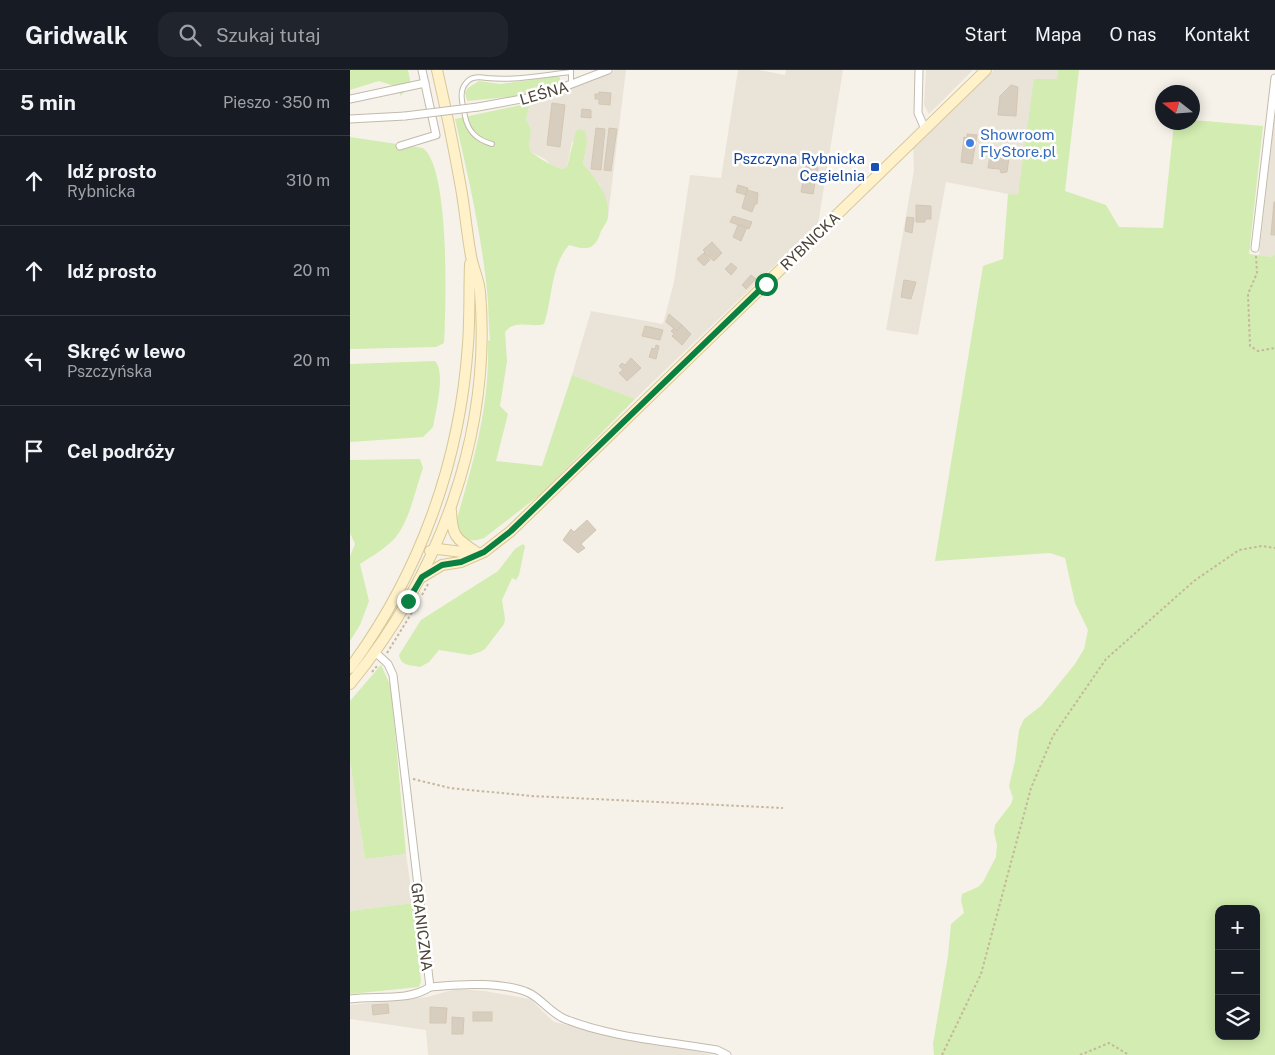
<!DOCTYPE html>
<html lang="pl">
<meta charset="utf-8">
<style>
body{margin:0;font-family:"Public Sans",sans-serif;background:#20242c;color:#f1f3f6}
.controls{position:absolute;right:15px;bottom:15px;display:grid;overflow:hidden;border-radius:10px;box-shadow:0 2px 12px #0003}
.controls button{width:45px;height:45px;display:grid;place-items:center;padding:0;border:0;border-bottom:1px solid #363941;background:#171b24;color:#f1f3f6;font:25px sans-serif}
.compass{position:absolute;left:805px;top:15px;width:45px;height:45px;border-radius:50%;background:#171b24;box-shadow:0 2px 12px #0003;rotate:287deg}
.stop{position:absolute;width:15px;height:15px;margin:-11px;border:4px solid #0b8043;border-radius:50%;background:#fff}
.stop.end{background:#0b8043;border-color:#fff;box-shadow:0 1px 5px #0008}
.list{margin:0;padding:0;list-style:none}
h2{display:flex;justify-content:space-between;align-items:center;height:65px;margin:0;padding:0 20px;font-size:21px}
h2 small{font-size:16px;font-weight:400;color:#9ea1a6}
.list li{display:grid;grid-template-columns:32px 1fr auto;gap:15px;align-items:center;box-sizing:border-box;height:90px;padding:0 20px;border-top:1px solid #363941}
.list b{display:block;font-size:19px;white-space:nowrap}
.list p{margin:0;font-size:16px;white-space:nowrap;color:#9ea1a6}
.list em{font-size:16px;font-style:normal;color:#9ea1a6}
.icon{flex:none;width:28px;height:28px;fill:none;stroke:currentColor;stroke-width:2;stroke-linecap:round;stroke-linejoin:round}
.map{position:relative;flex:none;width:925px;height:985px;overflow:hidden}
header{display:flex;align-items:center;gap:30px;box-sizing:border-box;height:70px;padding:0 25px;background:#171b24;border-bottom:1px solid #363941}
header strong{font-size:24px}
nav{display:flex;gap:28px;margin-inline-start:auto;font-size:18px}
.search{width:350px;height:45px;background:#20242c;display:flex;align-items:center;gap:12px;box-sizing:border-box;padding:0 18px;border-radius:15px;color:#9ea1a6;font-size:19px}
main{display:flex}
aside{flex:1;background:#171b24}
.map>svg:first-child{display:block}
.residential{fill:#eae4d8}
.green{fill:#d2ecb1;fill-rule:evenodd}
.building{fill:#d8cebf;stroke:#d4c6b2}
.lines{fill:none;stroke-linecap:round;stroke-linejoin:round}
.lane-casing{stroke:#c2baac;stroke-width:6}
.street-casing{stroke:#c2baac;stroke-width:9}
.secondary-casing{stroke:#d8c798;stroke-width:12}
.path{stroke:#c5b69c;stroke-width:2;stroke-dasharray:2.5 2.5;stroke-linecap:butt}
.lane{stroke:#fff;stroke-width:4}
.street{stroke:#fff;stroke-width:7}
.secondary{stroke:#fff2cb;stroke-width:10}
.street-bridge-casing{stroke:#c2baac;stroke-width:9;stroke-linecap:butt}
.street-bridge{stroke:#fff;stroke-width:7}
.route{stroke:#0b8043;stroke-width:6}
.shop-dot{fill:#3f7fe0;stroke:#fff;stroke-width:2}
.transit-dot{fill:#1a4fb4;stroke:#fff;stroke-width:2}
.labels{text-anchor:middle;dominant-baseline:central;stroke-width:5;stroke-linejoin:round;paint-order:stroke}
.street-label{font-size:15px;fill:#4b4337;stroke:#fff}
.shop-label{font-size:15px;fill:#366cbe;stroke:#fff;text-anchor:start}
.transit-label{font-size:15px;fill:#164399;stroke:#fff;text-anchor:end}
</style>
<header>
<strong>Gridwalk</strong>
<div class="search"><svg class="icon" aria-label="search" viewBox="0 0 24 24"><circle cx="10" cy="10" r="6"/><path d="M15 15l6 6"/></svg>Szukaj tutaj</div>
<nav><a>Start</a><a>Mapa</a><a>O nas</a><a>Kontakt</a></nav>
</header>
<main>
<aside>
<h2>5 min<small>Pieszo · 350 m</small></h2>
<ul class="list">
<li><svg class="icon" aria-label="ahead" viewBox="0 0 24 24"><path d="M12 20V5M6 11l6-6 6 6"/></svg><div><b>Idź prosto</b><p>Rybnicka</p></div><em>310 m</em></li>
<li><svg class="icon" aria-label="ahead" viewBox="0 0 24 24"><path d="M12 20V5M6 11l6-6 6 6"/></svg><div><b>Idź prosto</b></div><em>20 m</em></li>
<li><svg class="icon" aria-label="left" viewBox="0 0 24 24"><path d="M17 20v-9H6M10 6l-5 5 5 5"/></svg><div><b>Skręć w lewo</b><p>Pszczyńska</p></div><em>20 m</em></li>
<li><svg class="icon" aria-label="arrive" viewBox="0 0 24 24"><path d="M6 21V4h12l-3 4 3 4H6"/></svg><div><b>Cel podróży</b></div></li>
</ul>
</aside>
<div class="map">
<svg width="925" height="985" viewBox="0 0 925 985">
<rect width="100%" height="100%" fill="#f6f2ea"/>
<g class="residential">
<polygon points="265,0 276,0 258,146 254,125 250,115 233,94 237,72 222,71 217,97 212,99 202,96 195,89 181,82 179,77 181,59 176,49 180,33"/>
<polygon points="388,0 409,0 435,5 436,0 493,0 468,154 285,329 222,305 241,241 313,254 324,212 340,105 371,108"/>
<polygon points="576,0 623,0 579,44 574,35"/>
<polygon points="644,0 708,0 707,9 668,126 596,112 568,265 536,260 564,100 563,78"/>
<polygon points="925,41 925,184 921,187 909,186"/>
<polygon points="0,691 15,789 56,784 63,833 0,841"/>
<polygon points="106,919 135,921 180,929 204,952 364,985 78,985 76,960 0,949 0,935 77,927"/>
</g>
<g class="green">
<polygon points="0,0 58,0 61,15 50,26 50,18 29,11 0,20"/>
<path d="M708,0H729L715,121L756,135L769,157L813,158L824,53L842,52L843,50L913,56L899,184L921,187L925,184V985H584L583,974L598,886L601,854L614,843L611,830L612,824L628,817L633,812L646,787L647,775L644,762L645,755L661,734L663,728L659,716L665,691L669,660L674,649L691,636L725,594L734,579L738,560L725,533L715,488L700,483L585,491L633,196L653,189L658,124L668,125L684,9H707ZM869,839H906V966H869Z"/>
<polygon points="209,6 212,15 169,26 117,31 115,22 118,18 129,11 150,14"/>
<path d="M180,33L176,49L181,59L179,77L181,82C190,89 202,96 212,99L217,97L226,61L230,59L235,61L237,72L233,94C245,108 260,125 258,146C258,153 252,157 250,164C244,181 235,180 219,175C200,197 203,228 194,254C181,258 165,249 155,262L157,291L150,336L158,344L146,391L192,396L222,305L285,329L191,424L134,468C122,472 117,471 107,463L106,452C124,391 140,335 138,271L140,270C138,253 139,236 137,220C131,162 118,105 105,49Z"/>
<path d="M0,67L73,78C100,99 96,236 94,273L86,277L0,279Z"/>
<path d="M85,291C96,303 86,340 83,357L73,367L0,372V294Z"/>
<path d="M70,389L73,398C65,420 60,450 45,468C35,479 22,486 10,494L19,531L10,555L0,571V486L5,474L0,463V390Z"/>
<path d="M173,474L175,476L169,505L166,510L162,508L152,530L155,549L154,554L135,579L130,582L120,585L89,580L79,592L70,597C60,595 51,596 49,585L71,550L148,501L165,479Z"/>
<polygon points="31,595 41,617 56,784 15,789 0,691 0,631"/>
<polygon points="63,833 71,911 69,917 0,924 0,841"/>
</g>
<g class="building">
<polygon points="661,15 668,17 666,46 648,45 650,26"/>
<polygon points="249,22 261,23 260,35 249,34 249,29 245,29 245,24 249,24"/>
<polygon points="202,33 215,35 210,77 197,75"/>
<polygon points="232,39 241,40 241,48 231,47"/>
<polygon points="246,58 255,59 251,100 241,99"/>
<polygon points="259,58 267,59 261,101 254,100"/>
<polygon points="617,64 627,65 622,94 611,92 614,67 617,68"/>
<polygon points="640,86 659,88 657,102 651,103 650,99 638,98"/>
<polygon points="456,95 468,98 463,124 451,122"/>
<polygon points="388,115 398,118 396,125 386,122"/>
<polygon points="397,120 408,123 407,134 405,134 402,142 392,138"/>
<polygon points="924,132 925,132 925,165 921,165"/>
<polygon points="566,135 581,136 581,149 575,149 575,152 566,152"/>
<polygon points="383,146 402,152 399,159 380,152"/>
<polygon points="557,147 564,148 562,163 555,161"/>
<polygon points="388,155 397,157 391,171 383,167"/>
<polygon points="362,172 372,183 364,191 354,183 355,182 353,180"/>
<polygon points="354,183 360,190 354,196 347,189"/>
<polygon points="381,193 387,198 381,205 375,199"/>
<polygon points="401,205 406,209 396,219 392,215"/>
<polygon points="554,210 566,212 561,229 551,227"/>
<polygon points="319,244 332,255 327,261 316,252"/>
<polygon points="332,255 341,264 332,275 322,266 324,264 321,261 324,258 327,261"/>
<polygon points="295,256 313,260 310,270 292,266"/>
<polygon points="306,275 309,276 306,289 299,287 302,278 305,279"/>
<polygon points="281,288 291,298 277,311 269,303 273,300 269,296 272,293 275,295"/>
<polygon points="237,450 246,460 231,474 235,478 228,483 213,470 221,459 224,462"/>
<polygon points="38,934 39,943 23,945 22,935"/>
<polygon points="80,937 97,938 96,953 80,953"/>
<rect x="123" y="942" width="19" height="9"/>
<polygon points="102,947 114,948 113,964 102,964"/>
</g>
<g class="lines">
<defs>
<g id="lane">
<polyline points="221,15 221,0"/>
<path d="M142,74C127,70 118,62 115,46C113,35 108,22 116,13C121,6 130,7 137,8C165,11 193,5 221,2"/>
</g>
<g id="street">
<polyline points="569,0 568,43 575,59"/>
<polyline points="0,29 75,13"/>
<polyline points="128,37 193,25 258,0"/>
<polyline points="0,49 55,46"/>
<polyline points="50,76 86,65 72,0"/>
<polyline points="905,178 925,8"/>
<path d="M25,582L38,594L43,605L80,917C106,914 157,911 181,924C193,931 202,944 215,949C263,968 317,971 367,980L377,985"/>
<path d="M0,929C25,925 58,932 80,917"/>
</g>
<g id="secondary">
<path d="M101,441C102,466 105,468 126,482"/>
<polyline points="80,481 88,479 128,484"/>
<polyline points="72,507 92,495 111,492 134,482 161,461 636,0"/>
<path d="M0,598C70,503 110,392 118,274C120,247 119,221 120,194"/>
<path d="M0,614C89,506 142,364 130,222C129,210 123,198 121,186C117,164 115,141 111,118C104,79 96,39 87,0"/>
</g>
</defs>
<use href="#lane" class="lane-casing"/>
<use href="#street" class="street-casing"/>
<use href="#secondary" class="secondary-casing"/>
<g class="path">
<polyline points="906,186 907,203 898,224 900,276 908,281 925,278"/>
<polyline points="72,525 78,514"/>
<polyline points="37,583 66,536"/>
<polyline points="22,602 28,595"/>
<polyline points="63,709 100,718 181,726 433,738"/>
<polyline points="592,985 631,904 681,718 703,666 756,589 844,511 889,480 912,476 925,478"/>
<polyline points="730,985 759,973 779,985"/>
</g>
<use href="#lane" class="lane"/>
<use href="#street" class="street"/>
<use href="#secondary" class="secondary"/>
<defs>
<polyline id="street-bridge" points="55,46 128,37"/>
</defs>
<use href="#street-bridge" class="street-bridge-casing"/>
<use href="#street-bridge" class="street-bridge"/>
</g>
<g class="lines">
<polyline class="route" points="58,531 72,507 92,495 111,492 134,482 161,461 416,214"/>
</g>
<circle class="shop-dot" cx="620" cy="73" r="5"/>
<rect class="transit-dot" x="520" y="92" width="10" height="10" rx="2.5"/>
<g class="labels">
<g class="street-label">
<text transform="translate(194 23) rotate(-16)">LEŚNA</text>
<text transform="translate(460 171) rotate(-44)">RYBNICKA</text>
<text transform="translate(72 857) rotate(83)">GRANICZNA</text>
</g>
<g class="shop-label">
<text x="630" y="64">Showroom<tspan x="630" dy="17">FlyStore.pl</tspan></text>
</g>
<g class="transit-label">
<text x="515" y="88">Pszczyna Rybnicka<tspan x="515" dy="17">Cegielnia</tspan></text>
</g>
</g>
</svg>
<div class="controls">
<button>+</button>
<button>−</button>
<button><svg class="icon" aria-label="layers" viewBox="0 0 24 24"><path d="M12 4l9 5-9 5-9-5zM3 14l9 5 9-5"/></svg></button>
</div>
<svg class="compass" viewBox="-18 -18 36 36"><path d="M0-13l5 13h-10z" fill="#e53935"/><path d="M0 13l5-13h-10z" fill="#9ea1a6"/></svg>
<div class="stop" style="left:416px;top:214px"></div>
<div class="stop end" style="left:58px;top:531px"></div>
</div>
</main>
